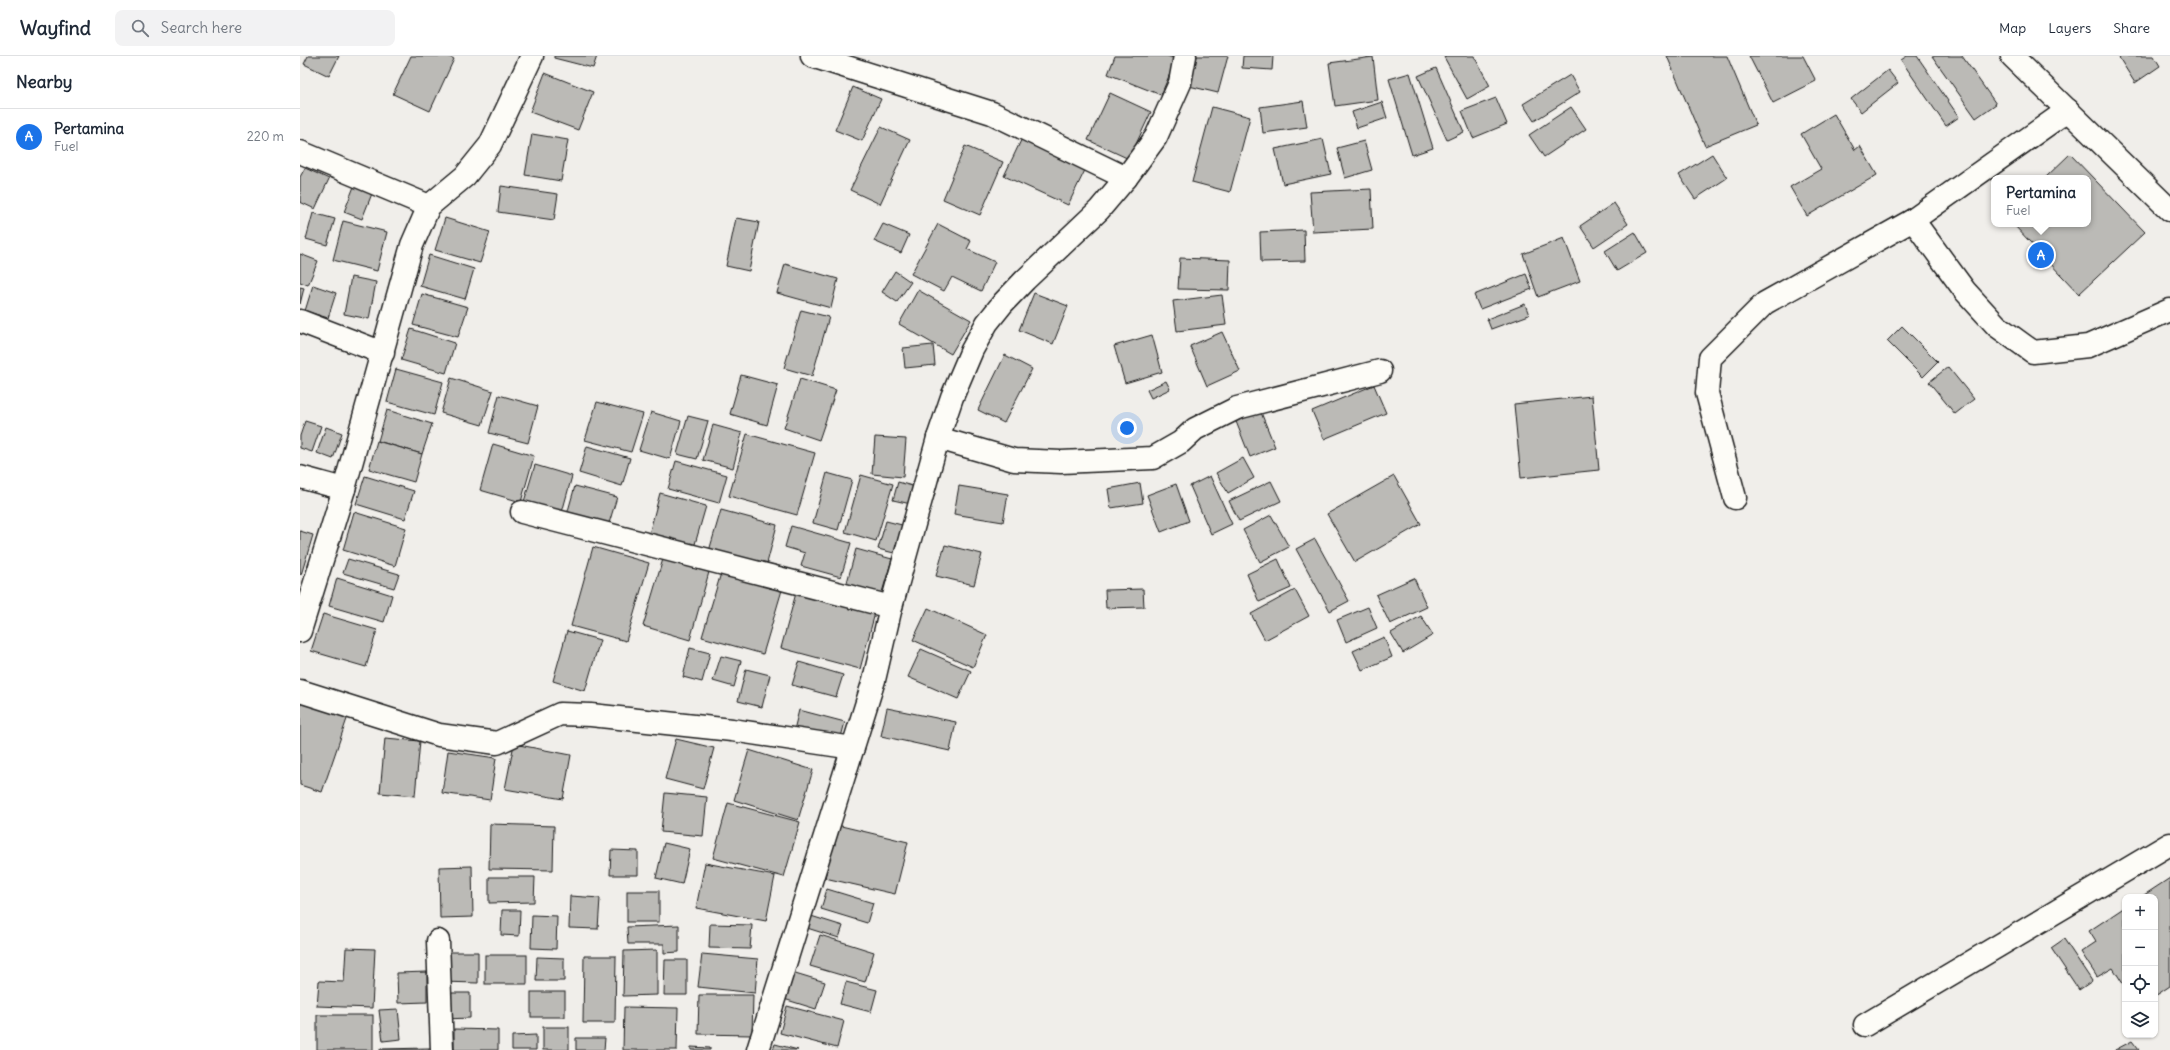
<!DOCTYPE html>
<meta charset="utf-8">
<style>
body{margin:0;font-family:Delius,sans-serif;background:#f2f2f3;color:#1f2937}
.controls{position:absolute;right:12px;bottom:12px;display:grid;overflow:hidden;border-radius:8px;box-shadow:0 1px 3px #0004}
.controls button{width:36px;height:36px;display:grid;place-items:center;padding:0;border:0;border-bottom:1px solid #e0e1e3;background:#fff;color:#1f2937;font:20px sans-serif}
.you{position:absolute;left:827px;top:372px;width:14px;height:14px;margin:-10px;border:3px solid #fff;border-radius:50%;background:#1a73e8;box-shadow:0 0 0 6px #1a73e833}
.badge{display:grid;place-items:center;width:26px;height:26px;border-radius:50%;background:#1a73e8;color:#fff;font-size:13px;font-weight:700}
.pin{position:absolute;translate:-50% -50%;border:2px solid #fff;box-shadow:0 1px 4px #0006}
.popup{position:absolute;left:1691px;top:119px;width:100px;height:52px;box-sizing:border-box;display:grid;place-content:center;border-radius:8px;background:#fff;filter:drop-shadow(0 1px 3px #0005);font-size:13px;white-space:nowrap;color:#747a83}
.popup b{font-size:15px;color:#1f2937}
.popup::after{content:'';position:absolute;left:50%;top:100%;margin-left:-8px;border:8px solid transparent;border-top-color:#fff}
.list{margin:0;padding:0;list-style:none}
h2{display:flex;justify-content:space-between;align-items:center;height:52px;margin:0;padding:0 16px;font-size:17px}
h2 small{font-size:13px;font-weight:400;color:#747a83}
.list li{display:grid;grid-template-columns:26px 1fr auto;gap:12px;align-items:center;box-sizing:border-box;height:56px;padding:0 16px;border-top:1px solid #e0e1e3}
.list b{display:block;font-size:15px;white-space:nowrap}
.list p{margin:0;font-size:13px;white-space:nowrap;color:#747a83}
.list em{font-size:13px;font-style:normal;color:#747a83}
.icon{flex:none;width:22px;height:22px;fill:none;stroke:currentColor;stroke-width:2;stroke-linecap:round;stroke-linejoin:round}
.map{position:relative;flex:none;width:1870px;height:994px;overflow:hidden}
header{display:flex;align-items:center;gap:24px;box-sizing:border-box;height:56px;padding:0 20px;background:#fff;border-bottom:1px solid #e0e1e3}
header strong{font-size:19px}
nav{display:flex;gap:22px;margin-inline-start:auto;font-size:14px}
.search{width:280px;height:36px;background:#f2f2f3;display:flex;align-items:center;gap:10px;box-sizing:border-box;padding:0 14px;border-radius:8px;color:#747a83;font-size:15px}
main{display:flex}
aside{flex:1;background:#fff}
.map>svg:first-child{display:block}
.building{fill:#bbbab6;stroke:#1c1c1c}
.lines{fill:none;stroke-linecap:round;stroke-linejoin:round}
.minor-casing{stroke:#1c1c1c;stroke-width:25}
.highway-casing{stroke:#1c1c1c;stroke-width:25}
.minor{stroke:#fdfcf7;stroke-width:22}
.highway{stroke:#fdfcf7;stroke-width:22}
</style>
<header>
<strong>Wayfind</strong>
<div class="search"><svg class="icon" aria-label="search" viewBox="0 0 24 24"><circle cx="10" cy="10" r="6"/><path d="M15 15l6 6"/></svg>Search here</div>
<nav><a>Map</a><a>Layers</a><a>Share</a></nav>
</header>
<main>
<aside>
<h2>Nearby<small></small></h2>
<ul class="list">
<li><span class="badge">A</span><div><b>Pertamina</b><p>Fuel</p></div><em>220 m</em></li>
</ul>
</aside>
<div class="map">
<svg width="1870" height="994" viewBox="0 0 1870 994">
<rect width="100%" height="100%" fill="#f0eeea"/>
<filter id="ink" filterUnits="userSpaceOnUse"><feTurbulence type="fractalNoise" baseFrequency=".025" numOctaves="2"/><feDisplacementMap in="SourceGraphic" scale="8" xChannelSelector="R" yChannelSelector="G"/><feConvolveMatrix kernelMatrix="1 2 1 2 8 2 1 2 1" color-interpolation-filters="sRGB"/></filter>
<g filter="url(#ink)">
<g class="building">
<polygon points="8,0 39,0 29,20 4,8"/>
<polygon points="111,0 148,0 154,3 130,55 93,38"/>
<polygon points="254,0 297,0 293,12 254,2"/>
<polygon points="815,0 867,0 876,3 861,39 808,18"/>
<polygon points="897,0 928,0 918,37 889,30"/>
<polygon points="943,0 973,0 972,14 942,12"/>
<polygon points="1146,0 1174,0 1190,30 1167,43 1144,1"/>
<polygon points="1367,0 1427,0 1456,69 1405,90"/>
<polygon points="1449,0 1503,0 1516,25 1473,47"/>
<polygon points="1607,0 1617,0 1659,61 1646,70 1601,4"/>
<polygon points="1632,0 1662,0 1696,48 1676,62"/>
<polygon points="1818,0 1854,0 1860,10 1835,27"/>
<polygon points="1073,1 1078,44 1035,50 1029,7"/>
<polygon points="1136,12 1164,76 1147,84 1118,20"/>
<polygon points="1588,14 1598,27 1561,56 1551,43"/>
<polygon points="245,17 293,36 278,74 230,56"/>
<polygon points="1110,17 1133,92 1112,99 1089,23"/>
<polygon points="1270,19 1280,36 1234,65 1223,48"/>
<polygon points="553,31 581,43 562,85 535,74"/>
<polygon points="810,37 851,56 829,103 788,84"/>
<polygon points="1196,42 1207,68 1173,82 1162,55"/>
<polygon points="1003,45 1007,71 963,77 960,51"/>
<polygon points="1082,46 1087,62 1057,72 1052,56"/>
<polygon points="912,51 950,61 930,136 892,126"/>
<polygon points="1271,51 1286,73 1244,101 1229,79"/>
<polygon points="1534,58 1555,94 1560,90 1577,119 1507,160 1490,131 1521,113 1501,78"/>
<polygon points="581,71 610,84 580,148 550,134"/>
<polygon points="725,76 789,106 768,149 704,120"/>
<polygon points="232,78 268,84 261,125 225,119"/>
<polygon points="1023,83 1031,118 983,128 975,93"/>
<polygon points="1064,85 1072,114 1045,122 1037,92"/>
<polygon points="665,90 703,106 680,159 643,143"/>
<polygon points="1412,98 1427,122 1395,143 1379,119"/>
<polygon points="1770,98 1845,176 1779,238 1713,168 1788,168 1788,122 1745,122"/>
<polygon points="5,112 29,123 15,153 0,146 0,121"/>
<polygon points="55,128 73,135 62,163 44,156"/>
<polygon points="201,130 258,138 254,164 198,156"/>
<polygon points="1071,133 1073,173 1013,176 1010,136"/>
<polygon points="1314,147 1328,168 1294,191 1280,170"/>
<polygon points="13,157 35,163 27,189 6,183"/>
<polygon points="145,162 190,176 180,207 135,194"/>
<polygon points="436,162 459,166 449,215 426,210"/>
<polygon points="43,165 87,176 77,215 33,204"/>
<polygon points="583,168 609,179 601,197 574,185"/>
<polygon points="638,168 671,185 667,193 695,206 681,235 652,221 644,235 611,218"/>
<polygon points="1004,174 1005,205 961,206 960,176"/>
<polygon points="1335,176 1347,197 1317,215 1305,195"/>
<polygon points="1264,182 1280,225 1238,241 1223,198"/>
<polygon points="0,198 18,205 8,229 0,226"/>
<polygon points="129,199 174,213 165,243 120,230"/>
<polygon points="880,202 930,204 929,234 878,233"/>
<polygon points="485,208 538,223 531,252 477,237"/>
<polygon points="595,215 611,226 597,246 582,236"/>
<polygon points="1226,218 1232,233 1180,253 1174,239"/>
<polygon points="51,221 76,226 69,263 44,258"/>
<polygon points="13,229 36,237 28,262 5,255"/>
<polygon points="0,231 4,232 0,248"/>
<polygon points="618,234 671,264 651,298 599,268"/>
<polygon points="734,237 768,250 753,288 719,274"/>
<polygon points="122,238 168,251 158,281 113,269"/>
<polygon points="922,239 926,269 877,275 873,245"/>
<polygon points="1225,248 1229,259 1191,273 1187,263"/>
<polygon points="501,254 529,261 512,320 484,312"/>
<polygon points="1602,270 1638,306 1623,321 1587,285"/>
<polygon points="111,273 155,287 146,317 101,304"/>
<polygon points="922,276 940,315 907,330 890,290"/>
<polygon points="852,279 862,316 825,327 814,290"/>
<polygon points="633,289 635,309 605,312 603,292"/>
<polygon points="705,299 732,313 704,367 678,354"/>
<polygon points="1648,311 1674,343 1655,358 1629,326"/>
<polygon points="96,313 143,326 134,359 87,346"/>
<polygon points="441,319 478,329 467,369 430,358"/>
<polygon points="151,322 193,335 182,369 141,357"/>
<polygon points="500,323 536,334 519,384 484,372"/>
<polygon points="866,325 870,333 851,342 847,334"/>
<polygon points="1074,329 1086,357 1024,383 1012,355"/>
<polygon points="199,339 238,350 228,387 189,377"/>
<polygon points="1292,340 1299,414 1221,422 1214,348"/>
<polygon points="297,346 343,358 331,396 285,384"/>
<polygon points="87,354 132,368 122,398 78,385"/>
<polygon points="960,354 975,391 950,401 935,363"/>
<polygon points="351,356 381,365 370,403 339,394"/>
<polygon points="388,360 408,365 397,403 377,398"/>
<polygon points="5,365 21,370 12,396 0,392 0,380"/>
<polygon points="413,369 442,377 433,412 403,404"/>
<polygon points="26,371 42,377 33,403 17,397"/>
<polygon points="447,378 515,397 497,459 429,440"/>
<polygon points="575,381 606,383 603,421 572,418"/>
<polygon points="77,385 122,398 114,426 69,413"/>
<polygon points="193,388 234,400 221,446 180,434"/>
<polygon points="287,390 330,402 322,430 279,417"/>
<polygon points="943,402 954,422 928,437 916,417"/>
<polygon points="376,405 427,419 419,447 368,433"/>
<polygon points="235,409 272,420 261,460 223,449"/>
<polygon points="527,417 552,424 538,474 513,467"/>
<polygon points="561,419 593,428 576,485 545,476"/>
<polygon points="65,420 114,435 105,463 56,448"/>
<polygon points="910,420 932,468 911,478 890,430"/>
<polygon points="1094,420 1121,468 1055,506 1027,458"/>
<polygon points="971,425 981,445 939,465 929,445"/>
<polygon points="598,426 616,431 611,448 593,444"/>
<polygon points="840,427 843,447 811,452 808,433"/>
<polygon points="876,428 889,465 861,476 847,439"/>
<polygon points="275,430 317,441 307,474 266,462"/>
<polygon points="659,430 708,438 703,466 654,458"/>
<polygon points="360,437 406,450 393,495 348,482"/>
<polygon points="421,454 477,469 466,511 409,495"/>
<polygon points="54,456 106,472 95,510 43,494"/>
<polygon points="971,459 989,491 960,506 943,474"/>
<polygon points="586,465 602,469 594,497 578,493"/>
<polygon points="491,470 551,487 541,521 501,510 505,497 485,491"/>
<polygon points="0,475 13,479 1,519 0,518"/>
<polygon points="1015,483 1049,545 1030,555 996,493"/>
<polygon points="645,489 682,498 674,529 636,520"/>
<polygon points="293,491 349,507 326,585 271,570"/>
<polygon points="556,493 592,503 580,543 545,534"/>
<polygon points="48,503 99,518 94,532 43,517"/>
<polygon points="363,503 409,516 390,584 343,570"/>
<polygon points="978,503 991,532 959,546 947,518"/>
<polygon points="421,517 482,534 463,598 402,581"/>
<polygon points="37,522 92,539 84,566 29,550"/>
<polygon points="1114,522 1127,551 1090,568 1076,539"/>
<polygon points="843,533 844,551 806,552 805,534"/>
<polygon points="995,534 1009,560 965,584 951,558"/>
<polygon points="496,537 575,557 560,613 481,592"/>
<polygon points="1068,551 1077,572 1046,586 1037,564"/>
<polygon points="628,552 687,579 673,611 613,584"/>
<polygon points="23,558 77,574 66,611 11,595"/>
<polygon points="1121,560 1133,579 1103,597 1091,577"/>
<polygon points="267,575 300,584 285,635 253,625"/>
<polygon points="1084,581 1092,601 1062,614 1053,595"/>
<polygon points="390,592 410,597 402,626 383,621"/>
<polygon points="621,593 671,615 658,643 608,621"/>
<polygon points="421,600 441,605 434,631 413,625"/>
<polygon points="499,606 543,619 536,641 492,629"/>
<polygon points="446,613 470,619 462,651 438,645"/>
<polygon points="0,644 48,660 22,736 0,729"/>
<polygon points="587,652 656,666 650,695 581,680"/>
<polygon points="499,654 545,666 540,685 494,674"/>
<polygon points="85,682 120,685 115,740 80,737"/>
<polygon points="376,683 414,692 403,733 365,723"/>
<polygon points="214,688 271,699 263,743 205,733"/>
<polygon points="449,694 513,714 498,764 434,744"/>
<polygon points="148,695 196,702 190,744 142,737"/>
<polygon points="365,737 407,741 403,780 361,776"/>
<polygon points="428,747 500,766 484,821 413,802"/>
<polygon points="190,768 254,770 253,814 189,813"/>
<polygon points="537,769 608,786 595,838 525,822"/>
<polygon points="364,787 390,793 382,828 356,822"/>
<polygon points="311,794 338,795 338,819 310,819"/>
<polygon points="405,807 475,820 466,865 396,852"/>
<polygon points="172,810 173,861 140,862 139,811"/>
<polygon points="189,821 235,821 234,846 189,847"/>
<polygon points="1870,822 1870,930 1855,940 1855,841 1841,841"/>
<polygon points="527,833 573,847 567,867 521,853"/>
<rect x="327" y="835" width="32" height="31"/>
<polygon points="270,840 300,842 298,873 269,872"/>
<polygon points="1825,851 1825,931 1813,912 1797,921 1781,896 1796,886 1789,875"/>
<polygon points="202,854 220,854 219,880 201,879"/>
<polygon points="232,859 257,860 256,893 231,892"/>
<polygon points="511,860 543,870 539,882 507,872"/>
<polygon points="410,868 452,869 450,893 409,892"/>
<polygon points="379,869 379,896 364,897 364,888 328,888 327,871"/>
<polygon points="520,879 574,896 565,926 510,910"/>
<polygon points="1764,883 1792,925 1779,934 1751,892"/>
<polygon points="46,892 75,893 72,952 17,950 19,925 44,926"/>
<polygon points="357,894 357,939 323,940 324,895"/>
<polygon points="141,896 178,896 178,927 140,926"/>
<polygon points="402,898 458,903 455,937 398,931"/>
<rect x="185" y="899" width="42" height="29"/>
<polygon points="284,900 316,900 315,967 283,967"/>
<polygon points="237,901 264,902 264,925 236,925"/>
<polygon points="365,904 387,904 387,939 364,939"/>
<polygon points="127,916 127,946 98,947 97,917"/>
<polygon points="492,916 525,926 516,953 484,943"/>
<polygon points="546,926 577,934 571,956 540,948"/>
<rect x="231" y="936" width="34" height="25"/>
<polygon points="145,937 170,937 170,962 145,963"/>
<polygon points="399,939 453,939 452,979 398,978"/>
<polygon points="487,950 544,965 537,992 480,977"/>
<polygon points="324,951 378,952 377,994 323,994"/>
<polygon points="98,953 101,983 83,985 79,954"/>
<rect x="17" y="959" width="56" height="35"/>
<rect x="243" y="971" width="26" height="23"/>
<polygon points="154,973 198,974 198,994 154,994"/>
<polygon points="236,979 236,994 212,994 212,980"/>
<polygon points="276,982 305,982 304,994 276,994"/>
<polygon points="1832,985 1839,994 1815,994"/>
<polygon points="475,988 498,994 473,994"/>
<polygon points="391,991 410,992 410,994 391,994"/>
<polygon points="129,992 129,994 80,994 80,993"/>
</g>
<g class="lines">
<defs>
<g id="minor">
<polyline points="512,0 692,57 826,122"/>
<polyline points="0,96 129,150"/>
<polyline points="1613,164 1665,235 1697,270 1733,296 1788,290 1870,254"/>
<polyline points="0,265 83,297"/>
<polyline points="638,382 714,404 761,406 853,402 881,386 895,373 937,352 1080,315"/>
<polyline points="0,421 44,433"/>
<polyline points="1435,442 1407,337 1410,302 1465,247 1613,164 1768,54"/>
<polyline points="222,456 591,551"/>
<polyline points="0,575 44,433 112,189 129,150 165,120 190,89 232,0"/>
<polyline points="0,635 139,679 197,687 260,658 291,659 432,674 553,692"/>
<polyline points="138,885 142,994"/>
<polyline points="1565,969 1870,788"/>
<polyline points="458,994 574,624 591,551 638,382 652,341 672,294 687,267 703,247 725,224 799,154 826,122 856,81 880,27 885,0"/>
</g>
<polyline id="highway" points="1712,0 1870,154"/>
</defs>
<use href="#minor" class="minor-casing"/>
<use href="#highway" class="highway-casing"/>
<use href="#minor" class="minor"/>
<use href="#highway" class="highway"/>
</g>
</g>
</svg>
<div class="controls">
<button>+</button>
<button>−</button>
<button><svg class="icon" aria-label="locate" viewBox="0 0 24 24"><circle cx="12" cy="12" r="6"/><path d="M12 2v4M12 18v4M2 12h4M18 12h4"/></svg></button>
<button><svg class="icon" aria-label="layers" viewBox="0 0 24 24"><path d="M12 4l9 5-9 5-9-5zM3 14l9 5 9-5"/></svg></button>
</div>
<div class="you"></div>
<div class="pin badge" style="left:1741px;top:199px">A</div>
<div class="popup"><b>Pertamina</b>Fuel</div>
</div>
</main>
